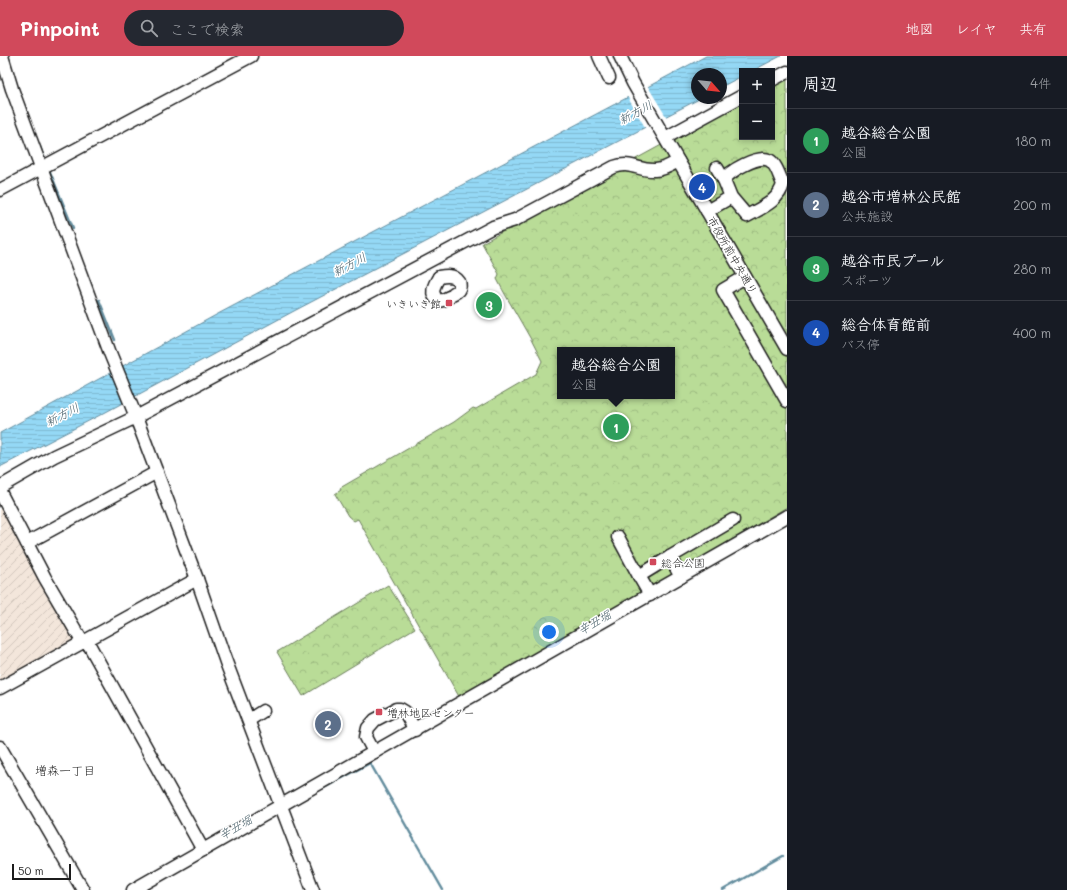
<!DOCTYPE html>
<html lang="ja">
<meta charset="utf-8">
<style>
body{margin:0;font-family:Mali,"Klee One",sans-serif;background:#242831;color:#f1f3f6}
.controls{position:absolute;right:12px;top:12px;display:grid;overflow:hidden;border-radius:0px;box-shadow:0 2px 6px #0003}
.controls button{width:36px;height:36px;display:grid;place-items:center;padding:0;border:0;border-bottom:1px solid #363941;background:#171b24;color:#f1f3f6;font:20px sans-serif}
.compass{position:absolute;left:691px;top:12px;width:36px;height:36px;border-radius:50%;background:#171b24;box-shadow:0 2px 6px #0003;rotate:118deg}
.scale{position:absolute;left:12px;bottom:10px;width:59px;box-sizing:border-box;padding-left:4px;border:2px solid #1c1c1c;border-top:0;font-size:11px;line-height:14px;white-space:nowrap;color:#1c1c1c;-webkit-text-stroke:3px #fff;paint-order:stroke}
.you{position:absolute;left:549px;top:576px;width:14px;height:14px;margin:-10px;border:3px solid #fff;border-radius:50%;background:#1a73e8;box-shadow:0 0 0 6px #1a73e833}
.badge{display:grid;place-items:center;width:26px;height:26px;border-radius:50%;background:#d1495b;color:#fff;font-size:13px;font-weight:700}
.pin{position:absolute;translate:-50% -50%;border:2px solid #fff;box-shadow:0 1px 4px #0006}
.popup{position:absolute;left:557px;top:291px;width:118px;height:52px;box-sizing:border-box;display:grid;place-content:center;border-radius:0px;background:#171b24;filter:drop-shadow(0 1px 3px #0005);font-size:13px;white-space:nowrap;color:#9ea1a6}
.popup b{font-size:15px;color:#f1f3f6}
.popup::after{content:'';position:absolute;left:50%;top:100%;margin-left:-8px;border:8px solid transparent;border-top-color:#171b24}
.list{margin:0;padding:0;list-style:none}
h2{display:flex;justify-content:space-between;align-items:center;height:52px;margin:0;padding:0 16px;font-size:17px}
h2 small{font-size:13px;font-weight:400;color:#9ea1a6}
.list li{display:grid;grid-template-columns:26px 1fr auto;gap:12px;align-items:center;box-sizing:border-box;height:64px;padding:0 16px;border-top:1px solid #363941}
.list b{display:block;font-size:15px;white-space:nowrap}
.list p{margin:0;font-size:13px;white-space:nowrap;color:#9ea1a6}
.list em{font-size:13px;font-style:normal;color:#9ea1a6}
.icon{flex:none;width:22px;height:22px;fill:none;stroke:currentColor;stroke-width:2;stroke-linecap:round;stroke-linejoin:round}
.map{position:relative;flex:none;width:787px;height:834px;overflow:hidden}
header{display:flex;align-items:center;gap:24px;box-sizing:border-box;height:56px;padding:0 20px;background:#d1495b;color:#fff}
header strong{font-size:19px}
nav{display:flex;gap:22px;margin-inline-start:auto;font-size:14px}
.search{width:280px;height:36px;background:#242831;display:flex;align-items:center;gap:10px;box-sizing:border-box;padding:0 14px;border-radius:22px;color:#9ea1a6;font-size:15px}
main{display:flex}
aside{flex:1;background:#171b24}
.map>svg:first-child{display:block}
.industrial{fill:url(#industrial-furrows)}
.forest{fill:url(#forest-crowns);stroke:#6a7c5a;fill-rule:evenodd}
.water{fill:url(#water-rules);stroke:#648d9e}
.pier{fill:#fff}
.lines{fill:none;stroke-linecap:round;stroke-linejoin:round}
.stream{stroke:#648d9e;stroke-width:2.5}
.minor-casing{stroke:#1c1c1c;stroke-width:15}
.minor{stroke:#fff;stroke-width:12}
.poi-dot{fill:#d1495b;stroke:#fff;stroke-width:1.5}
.labels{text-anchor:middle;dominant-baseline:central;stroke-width:3;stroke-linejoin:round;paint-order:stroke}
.street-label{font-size:11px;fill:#1c1c1c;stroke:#fff}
.poi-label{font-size:11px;fill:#1c1c1c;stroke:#fff;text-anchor:start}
.water-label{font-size:12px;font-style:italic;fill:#465e68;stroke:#fff}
.neighbourhood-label{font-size:12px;fill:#1c1c1c;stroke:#fff}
</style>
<header>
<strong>Pinpoint</strong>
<div class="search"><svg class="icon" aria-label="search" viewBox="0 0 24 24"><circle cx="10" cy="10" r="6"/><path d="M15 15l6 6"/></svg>ここで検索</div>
<nav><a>地図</a><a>レイヤ</a><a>共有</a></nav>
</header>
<main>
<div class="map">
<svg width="787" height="834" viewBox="0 0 787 834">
<defs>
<pattern id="industrial-furrows" width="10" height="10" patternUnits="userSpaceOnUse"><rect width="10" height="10" fill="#f3e6db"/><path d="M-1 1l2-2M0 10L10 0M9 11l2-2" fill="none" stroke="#d0c5bb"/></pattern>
<pattern id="forest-crowns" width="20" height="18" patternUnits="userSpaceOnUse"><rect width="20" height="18" fill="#b9dc97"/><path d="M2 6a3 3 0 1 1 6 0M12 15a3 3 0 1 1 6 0" fill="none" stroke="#9ebc82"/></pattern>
<pattern id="water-rules" width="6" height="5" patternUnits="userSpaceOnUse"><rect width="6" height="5" fill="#94d8f5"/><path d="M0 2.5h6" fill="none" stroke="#7fb9d1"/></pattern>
</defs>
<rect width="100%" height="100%" fill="#fff"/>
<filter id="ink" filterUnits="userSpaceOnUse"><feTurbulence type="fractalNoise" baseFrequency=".025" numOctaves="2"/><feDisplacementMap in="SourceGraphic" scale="8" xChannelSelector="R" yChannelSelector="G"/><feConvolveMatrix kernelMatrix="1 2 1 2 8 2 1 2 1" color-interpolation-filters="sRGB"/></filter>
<g filter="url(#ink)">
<polygon class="industrial" points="0,449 75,586 0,628"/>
<g class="forest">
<path d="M787,20V451L461,644L358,463L354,465L348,460L335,438L341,434L340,432L454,366L473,352L476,353L536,318L542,305C529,277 511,251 497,223L499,218L482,187L742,45V81H772V28ZM560,294H672V340H560Z"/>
<polygon points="388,529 415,572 303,640 277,596"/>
</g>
<polygon class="water" points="706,0 781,0 752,15 742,15 742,20 721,31 721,18 697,18 697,42 701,42 294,255 104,357 0,411 0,377 216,259"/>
<polygon class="pier" points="647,29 667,62 646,73 627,40"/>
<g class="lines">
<g class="stream">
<polyline points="40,91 45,105"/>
<polyline points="48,111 73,172"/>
<polyline points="99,244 115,284"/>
<polyline points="324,732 370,707 443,834"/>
<polyline points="723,834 783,800"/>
</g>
<defs>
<g id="minor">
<polyline points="2,0 12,33 110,297 134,356 197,523 226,606 313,834"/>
<polyline points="599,0 609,22"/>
<polyline points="620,0 633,27 787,293"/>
<polyline points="772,24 787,16"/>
<polyline points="665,82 742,40"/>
<polyline points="717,112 724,124"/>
<polyline points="0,134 251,0"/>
<path d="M707,155L731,141L724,124C729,115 758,99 769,104C776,107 780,122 783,128C779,145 761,152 747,160L731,141"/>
<path d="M439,221C434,229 429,238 439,245L443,244L449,241"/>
<path d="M439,221C444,220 451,219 455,222C462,226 461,234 454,237"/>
<polyline points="745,221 723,234 787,345"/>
<path d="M0,431L54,400L136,361L493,171L515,164L614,111C632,105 638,115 655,114C663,114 671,109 678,105"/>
<polyline points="0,436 45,522 83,587"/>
<polyline points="618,481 639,520"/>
<polyline points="27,487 157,416"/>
<polyline points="670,501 733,464"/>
<polyline points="650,539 639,520 670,501 681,521"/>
<polyline points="87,585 203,794"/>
<polyline points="0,632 197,523"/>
<polyline points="249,664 263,655"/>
<polyline points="0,691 83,834"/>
<polyline points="374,696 366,681 368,672 375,664 396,653 400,653 405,656 415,674"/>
<polyline points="133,834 787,460"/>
</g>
</defs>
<use href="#minor" class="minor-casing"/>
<use href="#minor" class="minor"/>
</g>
</g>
<g class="poi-dot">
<rect x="445" y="243" width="8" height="8" rx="2"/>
<rect x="649" y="502" width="8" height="8" rx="2"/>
<rect x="375" y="652" width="8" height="8" rx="2"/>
</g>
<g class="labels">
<g class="street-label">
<text transform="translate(733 199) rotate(60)">市役所前中央通り</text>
</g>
<g class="poi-label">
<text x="441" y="247" text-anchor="end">いきいき館</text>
<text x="661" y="506">総合公園</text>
<text x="387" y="656">増林地区センター</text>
</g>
<g class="water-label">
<text transform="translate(635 56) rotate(-28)">新方川</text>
<text transform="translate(349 208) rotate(-28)">新方川</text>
<text transform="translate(62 358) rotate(-27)">新方川</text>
<text transform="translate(594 566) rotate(-30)">辛丑堀</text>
<text transform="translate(235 771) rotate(-30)">辛丑堀</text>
</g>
<g class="neighbourhood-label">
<text x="65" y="714">増森一丁目</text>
</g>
</g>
</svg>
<div class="controls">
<button>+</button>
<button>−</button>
</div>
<svg class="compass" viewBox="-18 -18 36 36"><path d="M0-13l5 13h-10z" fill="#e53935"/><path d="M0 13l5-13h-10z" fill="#9ea1a6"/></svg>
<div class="scale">50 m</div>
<div class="you"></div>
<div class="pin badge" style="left:616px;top:371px;background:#2e9e5b">1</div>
<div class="popup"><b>越谷総合公園</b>公園</div>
<div class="pin badge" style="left:328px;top:668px;background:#5c6f8a">2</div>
<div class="pin badge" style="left:489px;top:249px;background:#2e9e5b">3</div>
<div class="pin badge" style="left:702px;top:131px;background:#1a4fb4">4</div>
</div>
<aside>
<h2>周辺<small>4件</small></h2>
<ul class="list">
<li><span class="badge" style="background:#2e9e5b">1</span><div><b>越谷総合公園</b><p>公園</p></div><em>180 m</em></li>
<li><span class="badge" style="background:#5c6f8a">2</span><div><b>越谷市増林公民館</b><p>公共施設</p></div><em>200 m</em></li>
<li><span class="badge" style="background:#2e9e5b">3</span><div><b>越谷市民プール</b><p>スポーツ</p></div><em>280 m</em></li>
<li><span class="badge" style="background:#1a4fb4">4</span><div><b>総合体育館前</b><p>バス停</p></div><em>400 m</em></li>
</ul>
</aside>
</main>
